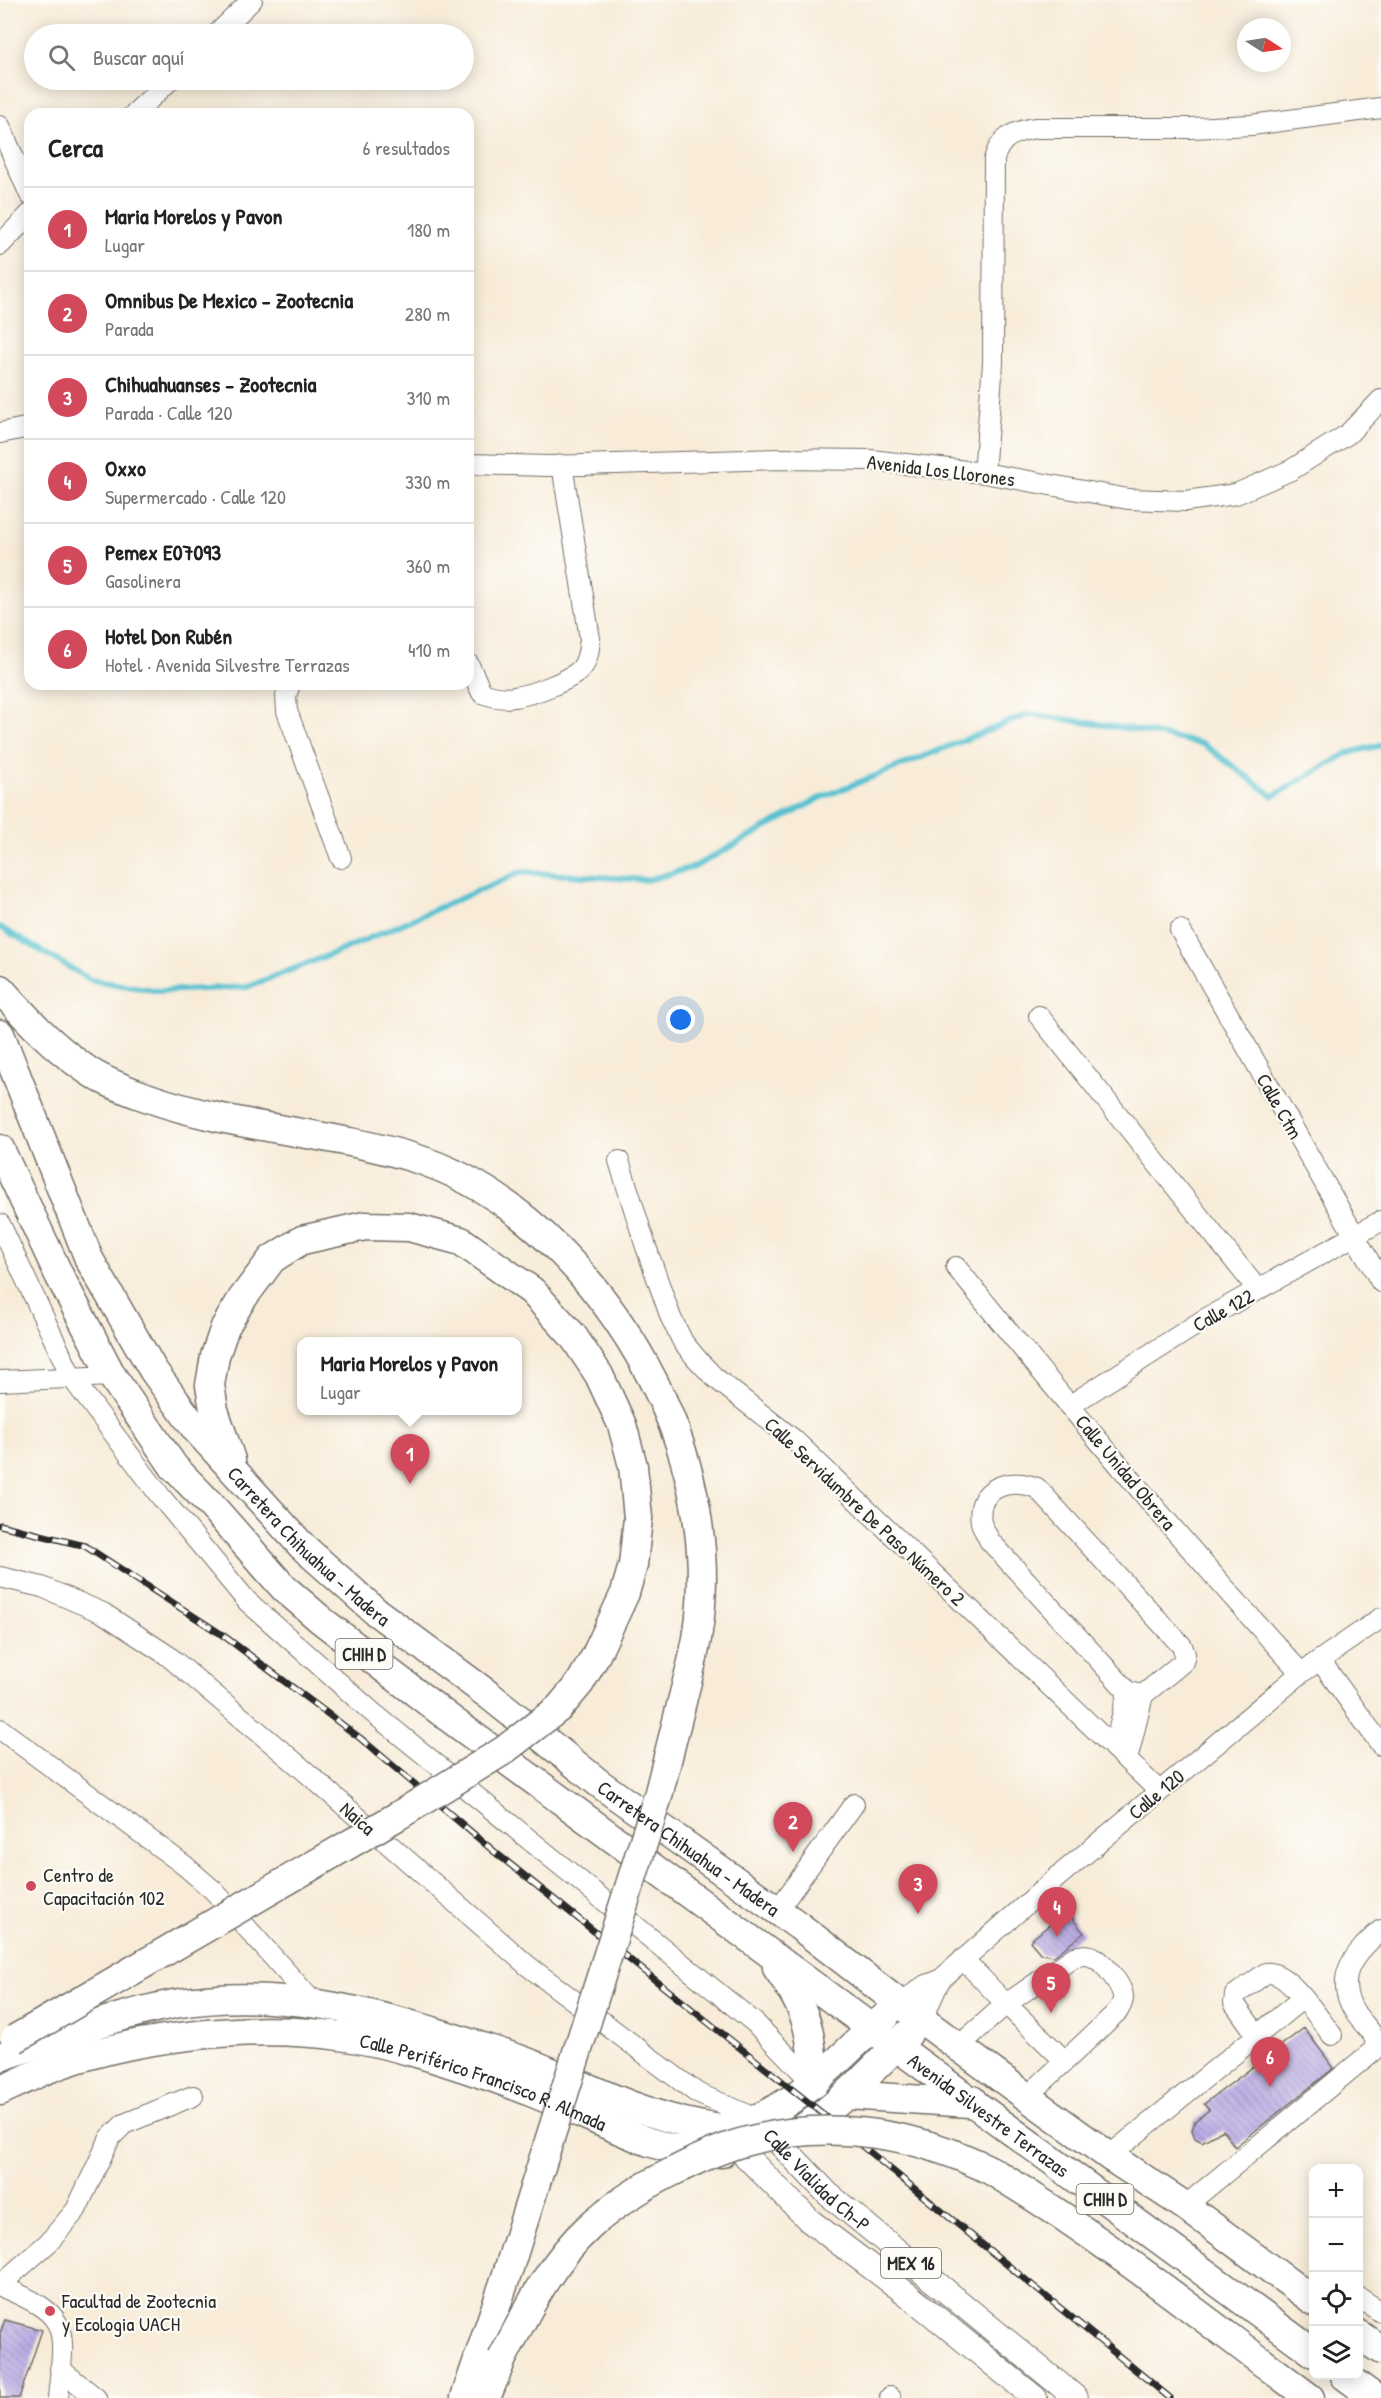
<!DOCTYPE html>
<html lang="es">
<meta charset="utf-8">
<style>
body{margin:0;font-family:"Patrick Hand",sans-serif;background:#f6f6f6;color:#222}
.controls{position:absolute;right:18px;bottom:18px;display:grid;overflow:hidden;border-radius:12px;box-shadow:0 3px 15px #0003}
.controls button{width:54px;height:54px;display:grid;place-items:center;padding:0;border:0;border-bottom:2px solid #e0e0e0;background:#fff;color:#222;font:30px sans-serif}
.compass{position:absolute;left:1237px;top:18px;width:54px;height:54px;border-radius:50%;background:#fff;box-shadow:0 3px 15px #0003;rotate:102deg}
.you{position:absolute;left:681px;top:1020px;width:21px;height:21px;margin:-15px;border:4px solid #fff;border-radius:50%;background:#1a73e8;box-shadow:0 0 0 9px #1a73e833}
.badge{display:grid;place-items:center;width:39px;height:39px;border-radius:50%;background:#d1495b;color:#fff;font-size:20px;font-weight:700}
.pin{position:absolute;translate:-50% -50px;filter:drop-shadow(0 2px 3px #0008)}
.pin::after{content:'';position:absolute;top:32px;width:21px;height:18px;background:inherit;clip-path:polygon(0 0,100% 0,50% 100%)}
.popup{position:absolute;left:297px;top:1337px;width:225px;height:78px;box-sizing:border-box;display:grid;place-content:center;border-radius:12px;background:#fff;filter:drop-shadow(0 2px 4px #0005);font-size:20px;white-space:nowrap;color:#767676}
.popup b{font-size:22px;color:#222}
.popup::after{content:'';position:absolute;left:50%;top:100%;margin-left:-12px;border:12px solid transparent;border-top-color:#fff}
.list{margin:0;padding:0;list-style:none}
h2{display:flex;justify-content:space-between;align-items:center;height:78px;margin:0;padding:0 24px;font-size:26px}
h2 small{font-size:20px;font-weight:400;color:#767676}
.list li{display:grid;grid-template-columns:39px 1fr auto;gap:18px;align-items:center;box-sizing:border-box;height:84px;padding:0 24px;border-top:2px solid #e0e0e0}
.list b{display:block;font-size:22px;white-space:nowrap}
.list p{margin:0;font-size:20px;white-space:nowrap;color:#767676}
.list em{font-size:20px;font-style:normal;color:#767676}
.icon{flex:none;width:33px;height:33px;fill:none;stroke:currentColor;stroke-width:2;stroke-linecap:round;stroke-linejoin:round}
.map{position:relative;flex:none;width:1381px;height:2398px;overflow:hidden}
.search{position:absolute;background:#fff;box-shadow:0 3px 15px #0003;left:24px;top:24px;width:450px;height:66px;display:flex;align-items:center;gap:15px;box-sizing:border-box;padding:0 21px;border-radius:33px;color:#767676;font-size:22px}
.panel{position:absolute;background:#fff;box-shadow:0 3px 15px #0003;left:24px;top:108px;width:450px;height:582px;border-radius:18px}
.map>svg:first-child{display:block}
.lines{fill:none;stroke-linecap:round;stroke-linejoin:round}
.stream{stroke:#56c1d0;stroke-width:6}
.building{fill:url(#building-back-hatch)}
.minor-casing{stroke:#736f68;stroke-width:22}
.major-casing{stroke:#736f68;stroke-width:26}
.highway-casing{stroke:#736f68;stroke-width:31}
.minor{stroke:#fff;stroke-width:20}
.major{stroke:#fff;stroke-width:24}
.highway{stroke:#fff;stroke-width:28}
.rail-casing{stroke:#2b2b2b;stroke-width:7}
.rail{stroke:#fdfcf7;stroke-width:4.5;stroke-dasharray:14;stroke-linecap:butt}
.highway-bridge-casing{stroke:#736f68;stroke-width:31;stroke-linecap:butt}
.highway-bridge{stroke:#fff;stroke-width:28}
.poi-dot{fill:#d1495b;stroke:#fdfcf7;stroke-width:2}
.labels{text-anchor:middle;dominant-baseline:central;stroke-width:4.5;stroke-linejoin:round;paint-order:stroke}
.shield{fill:#fdfcf7;stroke:#6a6a68;stroke-width:1.5}
.shield-label{font-size:18px;font-weight:bold;fill:#2b2b2b}
.street-label{font-size:20px;fill:#2b2b2b;stroke:#fdfcf7}
.poi-label{font-size:20px;fill:#2b2b2b;stroke:#fdfcf7;text-anchor:start}
</style>
<div class="map">
<svg width="1381" height="2398" viewBox="0 0 1381 2398">
<defs>
<pattern id="building-back-hatch" width="6" height="6" patternUnits="userSpaceOnUse" patternTransform="scale(1.5)"><rect width="6" height="6" fill="#b5a6e3"/><path d="M-1 5l2 2M0 0l6 6M5-1l2 2" fill="none" stroke="#9387b8"/></pattern>
</defs>
<rect width="100%" height="100%" fill="#fdfcf7"/>
<filter id="ink" filterUnits="userSpaceOnUse"><feTurbulence type="fractalNoise" baseFrequency=".0167" numOctaves="2"/><feDisplacementMap in="SourceGraphic" scale="12" xChannelSelector="R" yChannelSelector="G"/><feConvolveMatrix kernelMatrix="1 2 1 2 8 2 1 2 1" color-interpolation-filters="sRGB"/></filter>
<filter id="wash" filterUnits="userSpaceOnUse"><feTurbulence type="fractalNoise" baseFrequency=".008" numOctaves="4" result="noise"/><feDisplacementMap in="SourceGraphic" scale="24" xChannelSelector="R" yChannelSelector="G"/><feGaussianBlur stdDeviation="1.35" result="paint"/><feColorMatrix in="noise" values="0 0 0 0 0 0 0 0 0 0 0 0 0 0 0 0 0 1.4 0 .05"/><feComposite in="paint" operator="in"/></filter>
<g filter="url(#wash)">
<rect width="100%" height="100%" fill="#f8ecd9"/>
<g class="lines">
<polyline class="stream" points="0,927 91,980 159,991 247,987 342,950 521,872 647,880 694,867 820,798 1029,714 1131,729 1203,744 1273,796 1348,753 1381,745"/>
</g>
<g id="blocks">
<g class="building">
<polygon points="1066,1911 1084,1933 1054,1956 1041,1954 1030,1941"/>
<polygon points="1304,2028 1334,2068 1235,2147 1223,2130 1202,2142 1195,2138 1192,2130 1195,2121 1209,2110 1204,2104"/>
<polygon points="5,2320 42,2330 19,2398 0,2398 0,2333"/>
</g>
</g>
</g>
<g filter="url(#ink)">
<use href="#blocks" fill-opacity="0" stroke="#736f68" stroke-width="1.5"/>
<g class="lines">
<defs>
<g id="minor">
<polyline points="217,34 252,0"/>
<polyline points="134,114 170,80"/>
<polyline points="0,126 30,195"/>
<polyline points="0,245 30,214"/>
<polyline points="0,433 30,427"/>
<polyline points="468,464 549,466 778,459 871,460 984,473 1128,499 1186,501 1236,494 1291,470 1348,434 1381,400"/>
<path d="M984,473L993,363L994,159C1000,137 1015,131 1036,128H1192L1251,125L1381,108"/>
<path d="M468,663L482,693C493,697 503,699 514,697C531,695 569,681 580,670C588,662 589,649 590,639L562,465"/>
<polyline points="290,684 286,696 287,711 341,858"/>
<polyline points="1180,930 1381,1282"/>
<polyline points="1039,1016 1258,1290"/>
<polyline points="619,1161 646,1247 671,1318 683,1342 697,1359 714,1377 793,1439 1159,1791"/>
<polyline points="0,1224 72,1378 161,1497 247,1601 372,1712 755,2023 814,2084"/>
<path d="M956,1267C1068,1405 1181,1542 1301,1673"/>
<polyline points="0,1381 112,1376"/>
<polyline points="1069,1406 1205,1319 1381,1221"/>
<polyline points="0,1577 42,1587 103,1613 167,1655 298,1765 528,1966 697,2093 755,2118"/>
<polyline points="1320,1660 1381,1745"/>
<polyline points="0,1729 184,1865 214,1891 314,2003"/>
<polyline points="1114,1748 1128,1692"/>
<path d="M1127,1760L1143,1695L1183,1662L1185,1654L1182,1646L1037,1488C1011,1477 975,1487 981,1522C982,1528 987,1534 989,1540L1128,1692L1143,1695"/>
<polyline points="777,1911 854,1804"/>
<path d="M963,1959L1006,2004L1074,1957C1081,1955 1086,1954 1093,1957C1103,1961 1124,1987 1123,1998C1123,2003 1120,2007 1118,2011L1027,2097"/>
<polyline points="900,2004 924,1986 940,1980 1054,1880 1301,1673 1381,1618"/>
<polyline points="922,2020 940,1980"/>
<path d="M1257,2035L1234,2003L1235,1995L1266,1973C1288,1970 1319,2019 1332,2035"/>
<polyline points="959,2046 1006,2004 1064,2060"/>
<polyline points="1109,2156 1303,1998"/>
<path d="M1185,2206L1374,2050L1376,2041C1372,2031 1363,2024 1356,2014C1332,1977 1354,1954 1381,1930"/>
<polyline points="0,2285 49,2242 76,2210 110,2138 124,2124 193,2096"/>
<path d="M0,2286C72,2316 65,2326 58,2398"/>
<polyline points="1358,2297 1381,2312"/>
<polyline points="60,2369 96,2398"/>
<polyline points="890,2397 891,2398"/>
</g>
<g id="major">
<path id="s1" d="M766,2129L828,2194L1076,2398"/>
<polyline points="723,2133 810,2221 907,2294 1035,2398"/>
</g>
<g id="highway">
<path d="M0,989C29,1021 51,1045 87,1070C104,1082 127,1090 146,1097C232,1128 324,1131 411,1157C523,1190 614,1295 662,1399C698,1478 713,1573 693,1658"/>
<path id="s2" d="M0,1034L89,1259L153,1370L195,1428L302,1546L375,1611L490,1696L600,1784L799,1926L900,2004L1027,2097L1109,2156L1185,2206L1314,2301"/>
<path id="s3" d="M0,1149L59,1275L112,1376L174,1467L209,1503L284,1588L321,1620L449,1718L1314,2353"/>
<polyline points="231,1460 214,1410 210,1385 215,1356 225,1327 242,1299 272,1259 302,1240 365,1226 409,1227 461,1241 532,1291 573,1336 599,1375 622,1425 633,1466 638,1518"/>
<path d="M777,1968C809,2013 811,2030 814,2084"/>
<path d="M0,2057C57,2038 115,2015 174,2004C274,1987 370,2010 464,2041C487,2049 510,2055 532,2064C587,2086 640,2114 698,2125C705,2126 714,2129 721,2128C792,2118 834,2060 885,2017"/>
<path id="s4" d="M0,2091C15,2084 30,2077 45,2070C130,2036 250,2024 340,2036C386,2042 441,2060 485,2075C541,2093 594,2121 649,2142L669,2148L722,2153"/>
<polyline points="847,2095 970,2103 972,2100"/>
<path d="M787,2138C834,2112 870,2072 908,2034"/>
<path d="M990,2170C1102,2237 1205,2320 1310,2398"/>
<polyline points="1358,2334 1381,2350"/>
<polyline points="1345,2376 1375,2398"/>
<polyline points="465,2398 508,2271"/>
<polyline points="486,2398 502,2359"/>
</g>
</defs>
<use href="#minor" class="minor-casing"/>
<use href="#major" class="major-casing"/>
<use href="#highway" class="highway-casing"/>
<use href="#minor" class="minor"/>
<use href="#major" class="major"/>
<use href="#highway" class="highway"/>
<defs>
<polyline id="rail" points="0,1525 85,1546 224,1636 360,1738 496,1853 823,2114 1170,2398"/>
</defs>
<use href="#rail" class="rail-casing"/>
<use href="#rail" class="rail"/>
<defs>
<g id="highway-bridge">
<polyline points="15,2039 396,1817 503,1751 559,1708 580,1683 595,1657 625,1593 633,1565 638,1518"/>
<polyline points="508,2271 658,1796 693,1658"/>
<path d="M502,2359C526,2313 549,2264 589,2227C613,2205 642,2187 672,2172C698,2159 727,2145 756,2139C835,2120 918,2134 990,2170"/>
</g>
</defs>
<use href="#highway-bridge" class="highway-bridge-casing"/>
<use href="#highway-bridge" class="highway-bridge"/>
</g>
</g>
<g class="poi-dot">
<circle cx="31" cy="1886" r="6"/>
<circle cx="50" cy="2311" r="6"/>
</g>
<g class="labels">
<g class="shield">
<rect x="335.5" y="1639" width="57" height="30" rx="4.5"/>
<rect x="1076.5" y="2184" width="57" height="30" rx="4.5"/>
<rect x="881" y="2248" width="60" height="30" rx="4.5"/>
</g>
<g class="shield-label">
<text x="364" y="1654">CHIH D</text>
<text x="1105" y="2199">CHIH D</text>
<text x="911" y="2263">MEX 16</text>
</g>
<g class="street-label">
<text transform="translate(941 470) rotate(7)">Avenida Los Llorones</text>
<text transform="translate(1280 1106) rotate(60)">Calle Ctm</text>
<text transform="translate(1223 1310) rotate(-29)">Calle 122</text>
<text transform="translate(1126 1472) rotate(50)">Calle Unidad Obrera</text>
<text transform="translate(865 1511) rotate(43)">Calle Servidumbre De Paso Número 2</text>
<text stroke="none"><textPath href="#s2" startOffset="606">Carretera Chihuahua - Madera</textPath></text>
<text transform="translate(1156 1794) rotate(-40)">Calle 120</text>
<text transform="translate(358 1818) rotate(41)">Naica</text>
<text stroke="none"><textPath href="#s2" startOffset="1092">Carretera Chihuahua - Madera</textPath></text>
<text stroke="none"><textPath href="#s4" startOffset="500">Calle Periférico Francisco R. Almada</textPath></text>
<text stroke="none"><textPath href="#s3" startOffset="1407">Avenida Silvestre Terrazas</textPath></text>
<text stroke="none"><textPath href="#s1" startOffset="72">Calle Vialidad Ch-P</textPath></text>
</g>
<g class="poi-label">
<text x="43" y="1874">Centro de<tspan x="43" dy="23">Capacitación 102</tspan></text>
<text x="62" y="2300">Facultad de Zootecnia<tspan x="62" dy="23">y Ecologia UACH</tspan></text>
</g>
</g>
</svg>
<div class="controls">
<button>+</button>
<button>−</button>
<button><svg class="icon" aria-label="locate" viewBox="0 0 24 24"><circle cx="12" cy="12" r="6"/><path d="M12 2v4M12 18v4M2 12h4M18 12h4"/></svg></button>
<button><svg class="icon" aria-label="layers" viewBox="0 0 24 24"><path d="M12 4l9 5-9 5-9-5zM3 14l9 5 9-5"/></svg></button>
</div>
<svg class="compass" viewBox="-18 -18 36 36"><path d="M0-13l5 13h-10z" fill="#e53935"/><path d="M0 13l5-13h-10z" fill="#767676"/></svg>
<div class="you"></div>
<div class="pin badge" style="left:410px;top:1484px">1</div>
<div class="popup"><b>Maria Morelos y Pavon</b>Lugar</div>
<div class="pin badge" style="left:793px;top:1852px">2</div>
<div class="pin badge" style="left:918px;top:1914px">3</div>
<div class="pin badge" style="left:1057px;top:1937px">4</div>
<div class="pin badge" style="left:1051px;top:2013px">5</div>
<div class="pin badge" style="left:1270px;top:2087px">6</div>
<div class="search"><svg class="icon" aria-label="search" viewBox="0 0 24 24"><circle cx="10" cy="10" r="6"/><path d="M15 15l6 6"/></svg>Buscar aquí</div>
<section class="panel">
<h2>Cerca<small>6 resultados</small></h2>
<ul class="list">
<li><span class="badge">1</span><div><b>Maria Morelos y Pavon</b><p>Lugar</p></div><em>180 m</em></li>
<li><span class="badge">2</span><div><b>Omnibus De Mexico - Zootecnia</b><p>Parada</p></div><em>280 m</em></li>
<li><span class="badge">3</span><div><b>Chihuahuanses - Zootecnia</b><p>Parada · Calle 120</p></div><em>310 m</em></li>
<li><span class="badge">4</span><div><b>Oxxo</b><p>Supermercado · Calle 120</p></div><em>330 m</em></li>
<li><span class="badge">5</span><div><b>Pemex E07093</b><p>Gasolinera</p></div><em>360 m</em></li>
<li><span class="badge">6</span><div><b>Hotel Don Rubén</b><p>Hotel · Avenida Silvestre Terrazas</p></div><em>410 m</em></li>
</ul>
</section>
</div>
